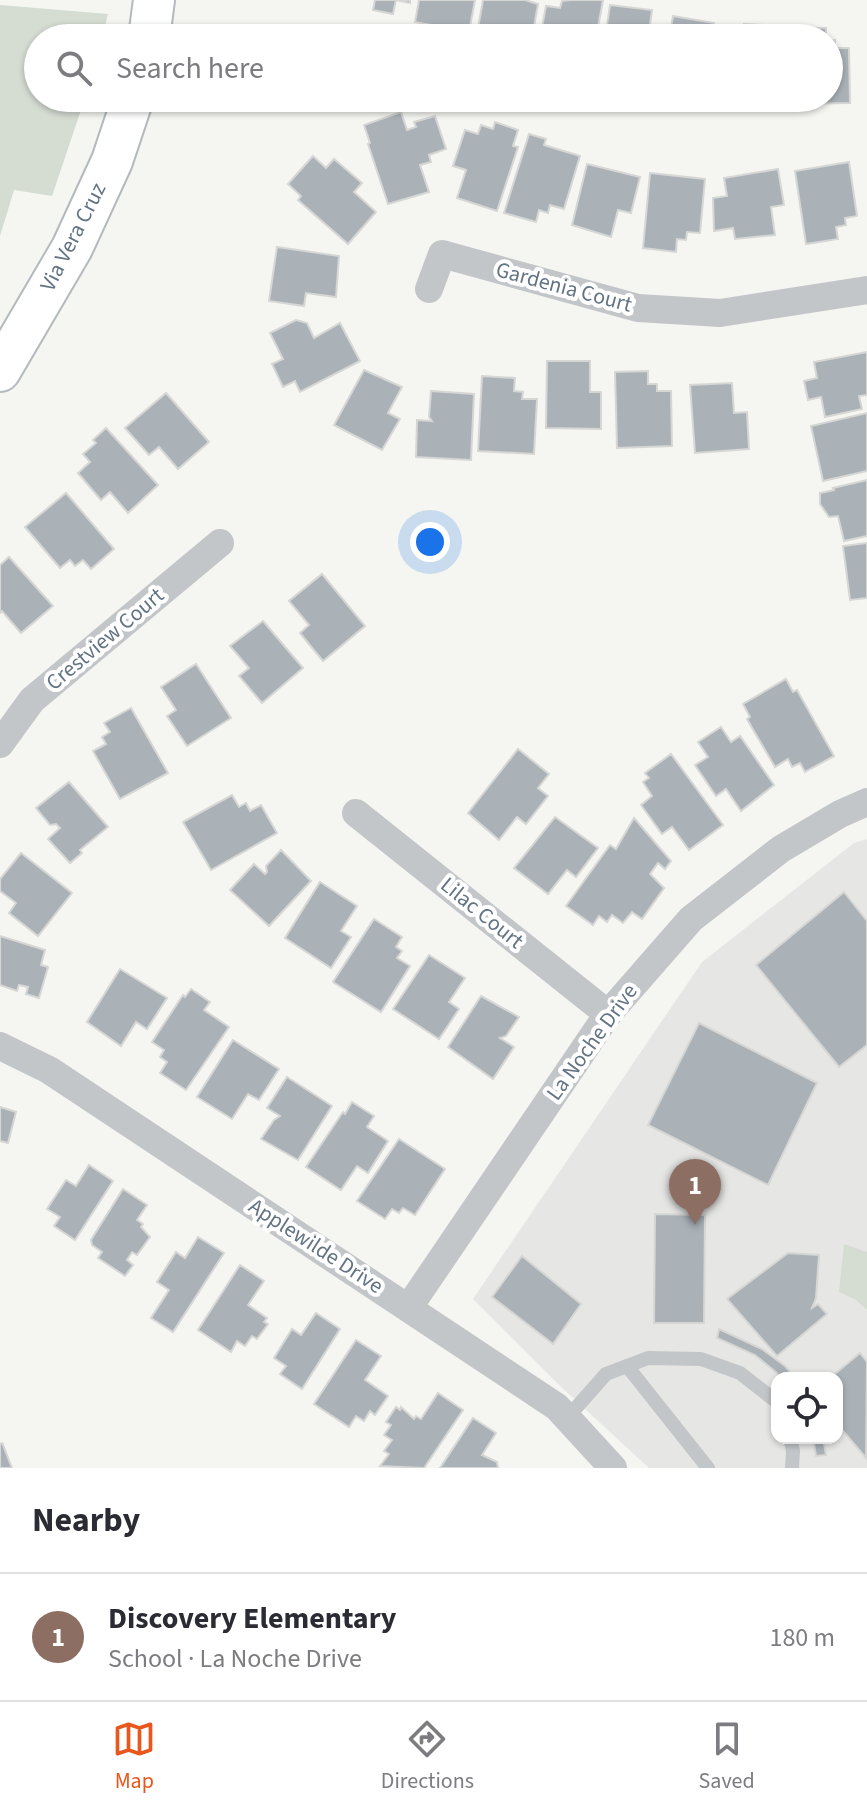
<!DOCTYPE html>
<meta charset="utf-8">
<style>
body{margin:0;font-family:"Source Sans 3",sans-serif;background:#f2f2f3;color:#2b2b33}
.controls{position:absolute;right:24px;bottom:24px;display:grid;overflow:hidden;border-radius:16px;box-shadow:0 2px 6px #0004}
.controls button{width:72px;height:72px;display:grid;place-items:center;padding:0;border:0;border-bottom:2px solid #e1e1e2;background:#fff;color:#2b2b33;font:40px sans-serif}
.you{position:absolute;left:430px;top:542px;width:28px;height:28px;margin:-20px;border:6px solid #fff;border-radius:50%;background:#1a73e8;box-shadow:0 0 0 12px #1a73e833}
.badge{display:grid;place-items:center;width:52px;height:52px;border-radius:50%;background:#ea571c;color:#fff;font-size:26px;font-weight:700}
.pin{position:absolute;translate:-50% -66px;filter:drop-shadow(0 2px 4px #0008)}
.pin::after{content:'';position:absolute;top:42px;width:28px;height:24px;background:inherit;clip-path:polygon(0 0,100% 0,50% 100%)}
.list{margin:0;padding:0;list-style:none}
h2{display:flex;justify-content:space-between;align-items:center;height:104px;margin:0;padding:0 32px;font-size:34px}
h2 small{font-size:26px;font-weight:400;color:#7c7c81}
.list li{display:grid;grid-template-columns:52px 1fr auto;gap:24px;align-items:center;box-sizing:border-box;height:128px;padding:0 32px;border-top:2px solid #e1e1e2}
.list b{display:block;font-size:30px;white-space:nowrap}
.list p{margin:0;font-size:26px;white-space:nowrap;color:#7c7c81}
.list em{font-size:26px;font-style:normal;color:#7c7c81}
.icon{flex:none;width:44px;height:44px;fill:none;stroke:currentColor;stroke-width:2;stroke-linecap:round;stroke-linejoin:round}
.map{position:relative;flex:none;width:867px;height:1468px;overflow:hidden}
.search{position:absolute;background:#fff;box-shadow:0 2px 6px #0004;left:24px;right:24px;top:24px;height:88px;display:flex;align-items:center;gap:20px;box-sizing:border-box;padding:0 28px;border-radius:44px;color:#7c7c81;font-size:30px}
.sheet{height:232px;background:#fff}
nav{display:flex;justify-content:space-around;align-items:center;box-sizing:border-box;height:112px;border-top:2px solid #e1e1e2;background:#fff;font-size:22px;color:#7c7c81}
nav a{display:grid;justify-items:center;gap:4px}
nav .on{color:#ea571c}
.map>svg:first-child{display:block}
.built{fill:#e6e7e5;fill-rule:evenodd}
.green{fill:#d5dcd2}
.building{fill:#aab2b8;stroke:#d6d6d4;stroke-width:2}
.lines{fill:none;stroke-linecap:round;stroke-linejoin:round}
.secondary-casing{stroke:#b4b9be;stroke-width:44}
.lane{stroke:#c2c6c9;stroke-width:14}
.street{stroke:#c2c6c9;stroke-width:28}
.secondary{stroke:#fff;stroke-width:40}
.labels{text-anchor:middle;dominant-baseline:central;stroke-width:8;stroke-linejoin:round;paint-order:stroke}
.street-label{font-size:22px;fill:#637384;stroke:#fff}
</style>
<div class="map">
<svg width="867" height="1468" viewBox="0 0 867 1468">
<rect width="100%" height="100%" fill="#f5f5f1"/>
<path class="built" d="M867,839V1468H649L558,1384L473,1299L702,962L854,843ZM777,1378H837V1438H777Z"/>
<g class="green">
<polygon points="0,5 108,14 102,38 38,38 38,98 85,98 52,196 14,190 0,236"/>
<polygon points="844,1244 867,1252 867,1310 856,1300 839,1292"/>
</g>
<g class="building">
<polygon points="375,0 410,0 410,3 396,0 393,14 373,10"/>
<polygon points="419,0 475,0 469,32 415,22"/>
<polygon points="483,0 525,0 538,4 532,38 493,38 494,31 478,28"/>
<polygon points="570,0 603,0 596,38 540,38 546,6 560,8 562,1"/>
<polygon points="610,5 652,10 649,32 644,34 643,38 605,38"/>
<polygon points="673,16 714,23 711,38 669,38"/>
<polygon points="744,24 785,26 787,38 744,38"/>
<rect x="793" y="28" width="33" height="10"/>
<polygon points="835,40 835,48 849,48 850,103 795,104 794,98 829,98 829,41"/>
<polygon points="401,112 407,130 416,127 414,122 435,116 446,149 429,155 431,162 420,165 429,192 388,204 368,144 370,143 364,125"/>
<polygon points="495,122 518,130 513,146 518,147 497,211 457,198 466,170 453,166 465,130 478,134 481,125 493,129"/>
<polygon points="529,134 546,139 544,145 580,156 564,209 550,205 548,213 539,210 536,222 504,213"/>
<polygon points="313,156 326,168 334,159 362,183 354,192 376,212 348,244 298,200 301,196 288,184"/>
<polygon points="849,162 857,216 845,218 846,225 836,227 838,239 806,244 795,171"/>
<polygon points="587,164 640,177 631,213 618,210 611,237 572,225"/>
<polygon points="778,169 784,205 771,207 775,235 735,239 733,228 714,231 713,198 727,196 724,178"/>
<polygon points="650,173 705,179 700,233 687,232 686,240 677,239 676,252 643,248"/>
<polygon points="277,247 339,256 336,297 306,293 304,306 269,301"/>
<polygon points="296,320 307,323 314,338 340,323 360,361 300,392 295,381 283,387 272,364 283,359 270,333"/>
<polygon points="867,352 867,395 859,396 862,409 825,417 821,397 808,400 804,381 817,378 814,362"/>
<polygon points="547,361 590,361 590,392 601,392 601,429 546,428"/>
<polygon points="364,370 402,387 388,413 400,419 382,450 334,425"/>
<polygon points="648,371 648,384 657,384 657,391 671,391 672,446 617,448 615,372"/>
<polygon points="482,376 515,378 514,391 523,392 522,399 537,399 534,454 478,451"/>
<polygon points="732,383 734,413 747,412 749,449 695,453 690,385"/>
<polygon points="431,391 474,394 471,460 416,457 417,420 432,421 429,417"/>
<polygon points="166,393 209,442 178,469 159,447 149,455 125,428"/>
<polygon points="867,413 867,471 823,481 811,426"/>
<polygon points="106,428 158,485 128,513 110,492 101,500 78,473 90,462 83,454 96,443 93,440"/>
<polygon points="867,480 867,536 844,541 838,516 829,517 820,504 820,493 834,490 833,488"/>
<polygon points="66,493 114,549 91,569 83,560 75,566 70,560 60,568 25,527"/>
<polygon points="867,543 867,598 850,600 843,546"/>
<polygon points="9,557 53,606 21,633 2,611 0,613 0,565"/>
<polygon points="322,574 365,626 323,661 300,633 309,625 289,601"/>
<polygon points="263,621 303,668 262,703 239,676 249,668 230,646"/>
<polygon points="196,664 231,718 187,746 167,716 176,710 161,687"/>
<polygon points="786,679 793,692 797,690 834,756 805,772 800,763 792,767 788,759 775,767 747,719 750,717 743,704"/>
<polygon points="131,708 168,773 120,799 93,751 106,744 102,737 110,732 104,723"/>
<polygon points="721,727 731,742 740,736 774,785 741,811 726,789 716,796 695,765 708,757 698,742"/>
<polygon points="518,749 549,774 538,788 548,796 526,824 517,817 499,840 468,813"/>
<polygon points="671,754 723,825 689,850 672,827 662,834 641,805 652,796 643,782 649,778 645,773"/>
<polygon points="69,782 108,827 80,850 82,853 70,863 48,839 60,828 56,824 50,825 36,808"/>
<polygon points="232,795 239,807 246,803 250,811 261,805 277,833 211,870 183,822"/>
<polygon points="555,817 598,848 576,877 567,870 548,894 514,868"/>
<polygon points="634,818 671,861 665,869 658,863 650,874 664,888 642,919 632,912 623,923 612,915 607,922 599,916 593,925 566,906 610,845 616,849"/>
<polygon points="281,850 311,881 269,926 230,890 254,864 265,874 267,872 266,866"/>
<polygon points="21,853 72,893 38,936 9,913 16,903 0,891 0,879"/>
<polygon points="320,882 357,906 341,931 351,937 331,968 285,938"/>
<polygon points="844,892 867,921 867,1045 839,1067 756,965"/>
<polygon points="374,919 402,937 396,947 402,951 397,958 410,966 381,1012 333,982"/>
<polygon points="0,936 45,950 41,965 48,967 39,998 26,994 28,987 19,985 17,991 0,985"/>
<polygon points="429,955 465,978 449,1002 459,1009 439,1039 393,1009"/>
<polygon points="120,969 167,998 147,1029 136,1022 121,1046 87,1022"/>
<polygon points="191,989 210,1002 204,1010 229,1027 186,1090 160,1073 167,1062 160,1057 164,1050 152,1042 183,995 185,997"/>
<polygon points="481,996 519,1017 506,1036 500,1038 514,1047 493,1079 448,1047"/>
<polygon points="699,1023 817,1083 768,1185 648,1125"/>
<polygon points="233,1040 279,1069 259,1100 248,1094 232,1119 197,1097"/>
<polygon points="287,1077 332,1106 298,1160 261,1139 274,1120 280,1116 267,1108"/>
<polygon points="352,1102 374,1116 367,1127 388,1141 368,1173 357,1166 341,1190 306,1167 343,1112 345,1114"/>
<polygon points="0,1107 16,1112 8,1143 0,1141"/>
<polygon points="399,1139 445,1169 415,1215 403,1208 399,1213 392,1209 385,1219 357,1201"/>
<polygon points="89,1165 113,1181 75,1240 54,1226 60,1217 47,1209 66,1180 76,1186"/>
<polygon points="123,1189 147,1205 137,1220 143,1224 141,1227 150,1237 137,1255 132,1252 127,1260 133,1265 125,1276 98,1258 102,1252 92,1245 91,1240"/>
<polygon points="655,1214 705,1215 704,1323 654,1323"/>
<polygon points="198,1237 224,1253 173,1332 151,1318 169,1290 157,1282 176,1252 185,1258"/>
<polygon points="788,1253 819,1255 816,1298 812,1308 818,1304 827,1314 777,1356 727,1299"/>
<polygon points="522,1256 581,1304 553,1344 492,1297"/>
<polygon points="240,1265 264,1281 248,1305 267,1318 264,1322 268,1324 257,1339 252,1336 245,1346 237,1341 231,1352 198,1330"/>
<polygon points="316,1313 340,1329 302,1389 280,1374 286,1366 274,1358 292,1329 301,1335"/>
<polygon points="719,1329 762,1349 785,1366 795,1378 779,1378 777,1373 755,1355 717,1338"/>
<polygon points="356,1340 381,1356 365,1380 388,1396 375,1415 370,1411 364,1421 356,1416 349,1427 314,1404"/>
<polygon points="860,1353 867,1362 866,1458 837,1424 837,1378 830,1378"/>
<polygon points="438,1393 463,1410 424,1468 380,1466 389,1454 384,1451 392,1440 384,1435 391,1425 386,1422 396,1407 400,1410 401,1407 414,1419 416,1416 421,1419"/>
<polygon points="473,1418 496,1433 482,1455 497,1462 498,1468 440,1468"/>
<polygon points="813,1438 823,1438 826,1455 816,1456"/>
<polygon points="2,1443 3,1445 12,1468 0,1468 0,1444"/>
</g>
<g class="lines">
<defs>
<g id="secondary">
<polyline points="149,38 154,0"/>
<polyline points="0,371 72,248 112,161 133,98"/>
</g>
</defs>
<use href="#secondary" class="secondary-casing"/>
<g class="lane">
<polyline points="627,1366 708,1468"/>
<polyline points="567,1418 606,1374 648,1358 701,1359 740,1373 777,1402"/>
<polyline points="790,1438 793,1451 792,1468"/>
</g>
<g class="street">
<polyline points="429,289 442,254 638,308 720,313 867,290"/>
<polyline points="0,744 32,700 220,543"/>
<polyline points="356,813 608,1014"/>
<polyline points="0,1046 49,1070 557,1407 613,1468"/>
<polyline points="409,1307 608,1014 691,919 781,849 840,814 867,802"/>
</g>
<use href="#secondary" class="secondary"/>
</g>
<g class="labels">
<g class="street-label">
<text transform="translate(73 237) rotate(-63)">Via Vera Cruz</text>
<text transform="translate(564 287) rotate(15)">Gardenia Court</text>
<text transform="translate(105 639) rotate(-40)">Crestview Court</text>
<text transform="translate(482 913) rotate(39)">Lilac Court</text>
<text transform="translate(592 1042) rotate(-54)">La Noche Drive</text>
<text transform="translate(316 1246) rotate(33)">Applewilde Drive</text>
</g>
</g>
</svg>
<div class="controls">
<button><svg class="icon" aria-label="locate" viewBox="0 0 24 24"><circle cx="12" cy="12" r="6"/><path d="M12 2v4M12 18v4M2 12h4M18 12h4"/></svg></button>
</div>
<div class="you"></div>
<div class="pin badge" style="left:695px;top:1225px;background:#8d6e63">1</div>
<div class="search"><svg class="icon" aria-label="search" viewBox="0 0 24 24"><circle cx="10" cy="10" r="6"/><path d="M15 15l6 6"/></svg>Search here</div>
</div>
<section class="sheet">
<h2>Nearby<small></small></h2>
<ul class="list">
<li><span class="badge" style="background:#8d6e63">1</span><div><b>Discovery Elementary</b><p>School · La Noche Drive</p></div><em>180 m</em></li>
</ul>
</section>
<nav>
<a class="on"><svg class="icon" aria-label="map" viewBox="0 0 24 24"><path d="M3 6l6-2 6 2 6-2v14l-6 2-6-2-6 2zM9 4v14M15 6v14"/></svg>Map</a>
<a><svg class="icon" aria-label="directions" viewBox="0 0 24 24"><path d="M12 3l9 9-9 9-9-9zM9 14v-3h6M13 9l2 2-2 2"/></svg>Directions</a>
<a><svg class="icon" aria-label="saved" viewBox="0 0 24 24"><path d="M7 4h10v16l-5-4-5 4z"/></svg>Saved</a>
</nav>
